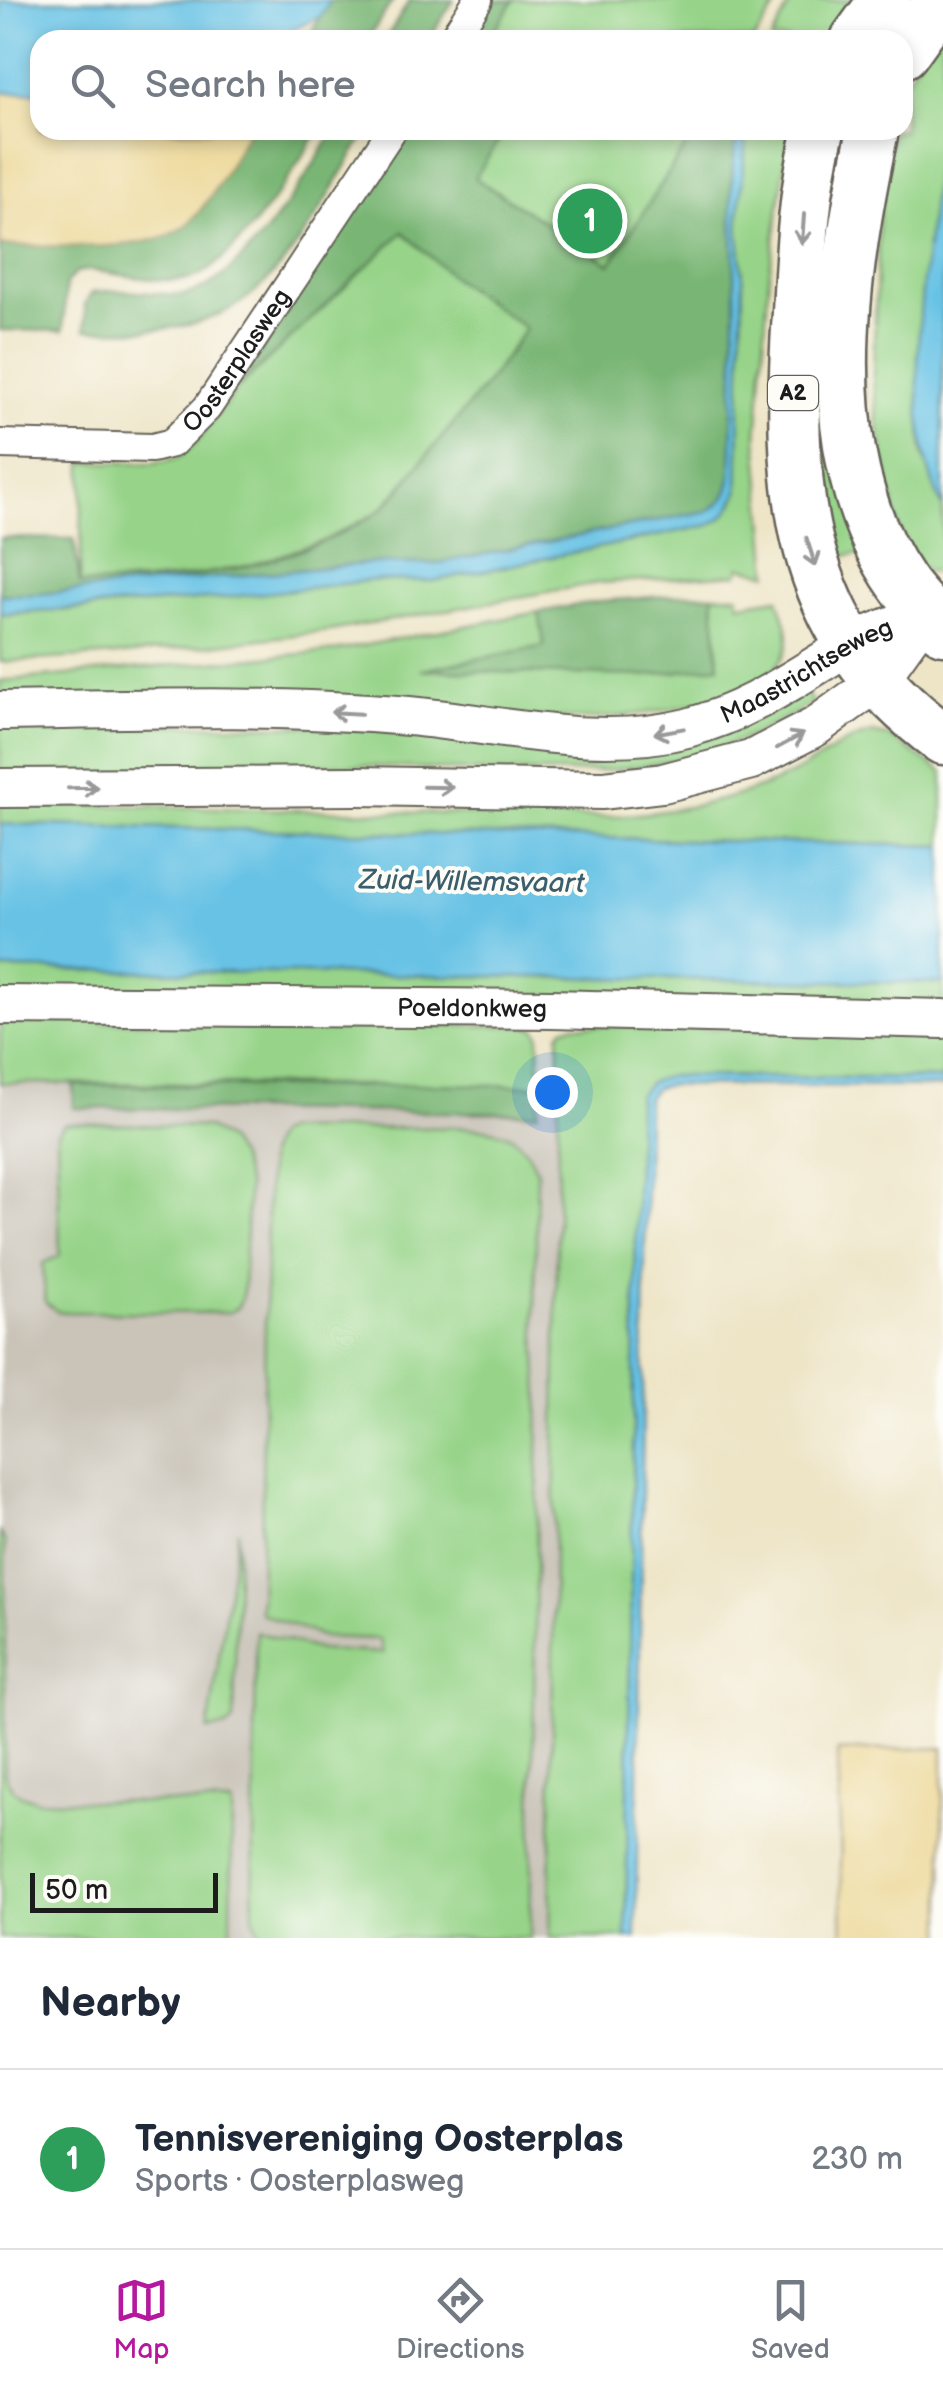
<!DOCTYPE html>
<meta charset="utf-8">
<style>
body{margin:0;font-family:"Balsamiq Sans",sans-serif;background:#f6f6f7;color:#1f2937}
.scale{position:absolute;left:30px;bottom:25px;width:188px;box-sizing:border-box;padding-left:10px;border:5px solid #1c1c1c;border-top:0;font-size:28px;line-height:35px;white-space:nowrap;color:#1c1c1c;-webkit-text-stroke:8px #fdfcf7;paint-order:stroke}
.you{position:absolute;left:552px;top:1092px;width:35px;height:35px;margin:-25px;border:8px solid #fff;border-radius:50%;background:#1a73e8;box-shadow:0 0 0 15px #1a73e833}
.badge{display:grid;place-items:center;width:65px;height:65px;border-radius:50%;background:#b5179e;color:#fff;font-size:32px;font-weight:700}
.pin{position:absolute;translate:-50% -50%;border:5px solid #fff;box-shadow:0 2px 10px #0006}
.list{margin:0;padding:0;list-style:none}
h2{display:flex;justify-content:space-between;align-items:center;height:130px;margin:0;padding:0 40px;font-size:42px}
h2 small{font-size:32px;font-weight:400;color:#747a83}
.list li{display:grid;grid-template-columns:65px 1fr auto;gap:30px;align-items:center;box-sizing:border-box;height:180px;padding:0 40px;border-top:2px solid #e0e1e3}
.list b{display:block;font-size:38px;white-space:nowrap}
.list p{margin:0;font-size:32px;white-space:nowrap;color:#747a83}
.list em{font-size:32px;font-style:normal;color:#747a83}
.icon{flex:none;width:55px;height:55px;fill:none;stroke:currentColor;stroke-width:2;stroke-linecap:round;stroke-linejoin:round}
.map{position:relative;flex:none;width:943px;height:1938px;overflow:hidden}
.search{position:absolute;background:#fff;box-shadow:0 5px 15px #0003;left:30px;right:30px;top:30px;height:110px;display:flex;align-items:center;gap:25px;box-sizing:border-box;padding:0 35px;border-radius:30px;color:#747a83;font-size:38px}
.sheet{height:310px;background:#fff}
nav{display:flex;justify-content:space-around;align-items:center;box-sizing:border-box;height:140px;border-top:2px solid #e0e1e3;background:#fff;font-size:28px;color:#747a83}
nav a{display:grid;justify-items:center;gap:5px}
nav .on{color:#b5179e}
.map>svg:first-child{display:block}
.industrial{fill:#c9c3b8}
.green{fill:#97d489;stroke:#5a7852;stroke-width:2.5}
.forest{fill:#79b675;stroke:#4a6948;stroke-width:2.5}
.sand{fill:#eeda9e;stroke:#857b5d;stroke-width:2.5}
.water{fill:#68c2e5;stroke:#426f80;stroke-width:2.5}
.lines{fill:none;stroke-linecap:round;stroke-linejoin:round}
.street-casing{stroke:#666258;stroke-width:32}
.secondary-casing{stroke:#666258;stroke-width:42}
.highway-casing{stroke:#666258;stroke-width:55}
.street{stroke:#fff;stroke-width:28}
.secondary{stroke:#fff;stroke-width:38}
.highway{stroke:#fff;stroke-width:50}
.oneway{stroke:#999}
.labels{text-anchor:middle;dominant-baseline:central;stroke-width:8;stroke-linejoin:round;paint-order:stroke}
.shield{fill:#fdfcf7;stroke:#605f5e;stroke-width:2.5}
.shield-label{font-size:22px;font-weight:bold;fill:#1c1c1c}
.street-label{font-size:25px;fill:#1c1c1c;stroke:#fdfcf7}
.water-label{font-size:28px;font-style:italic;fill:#3a5e6c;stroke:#fdfcf7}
</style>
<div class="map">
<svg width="943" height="1938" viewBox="0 0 943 1938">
<rect width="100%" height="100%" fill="#fdfcf7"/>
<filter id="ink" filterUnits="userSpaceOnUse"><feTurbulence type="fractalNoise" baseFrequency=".01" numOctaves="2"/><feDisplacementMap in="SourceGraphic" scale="20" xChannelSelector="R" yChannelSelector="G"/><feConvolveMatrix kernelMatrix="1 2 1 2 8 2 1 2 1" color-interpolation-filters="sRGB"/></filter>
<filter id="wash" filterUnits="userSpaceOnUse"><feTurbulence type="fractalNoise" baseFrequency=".0048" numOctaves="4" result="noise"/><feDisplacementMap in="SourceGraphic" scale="40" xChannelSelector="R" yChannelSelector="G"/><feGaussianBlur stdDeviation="2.25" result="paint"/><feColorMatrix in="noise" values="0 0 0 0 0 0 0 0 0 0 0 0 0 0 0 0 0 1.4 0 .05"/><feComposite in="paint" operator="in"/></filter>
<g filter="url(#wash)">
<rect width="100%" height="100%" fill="#eee5c7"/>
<polygon class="industrial" points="0,1075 640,1082 629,1938 0,1938"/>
<g class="green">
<polygon points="514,0 780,0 754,40 488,40"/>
<polygon points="792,0 854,0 829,40 771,40"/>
<polygon points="943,25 943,147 936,166 920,344 919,398 923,453 943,508 943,573 926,571 918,565 898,526 877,423 873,376 879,215 892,130 903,130 904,83 924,49"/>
<polygon points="505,130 696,130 611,264 474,178"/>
<path d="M747,130H790L769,276L757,438L769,574L740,567L738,574L598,583L330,631L133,654L0,662V615L222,598L375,580L433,581L710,525C726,517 732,508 738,492L743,279L738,226Z"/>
<polygon points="844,130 854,130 870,553 834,557 814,446 822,277 836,161"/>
<polygon points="403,231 456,280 526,328 481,392 380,511 321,542 251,565 151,583 80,584 83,462 153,463 178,458 196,443 237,389"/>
<path d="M713,595H738L740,604L778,598C783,616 792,632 786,650C770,703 629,717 582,719L0,698V681L334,651L539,612L545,646L426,670L719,666Z"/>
<path d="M806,692L814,703C785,719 756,735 725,746C586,795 432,761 288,765C255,766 222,770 190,772C127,775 63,775 0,776V724L350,726L516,744Z"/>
<path d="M872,733L888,736L943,772V846L0,824V803L603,817C667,813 731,803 790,775C818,762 842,740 872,733Z"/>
<polygon points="0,969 943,983 943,1011 0,996"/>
<polygon points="0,1020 525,1026 535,1028 539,1034 540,1086 0,1083"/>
<polygon points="573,1025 943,1033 943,1079 670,1076 638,1095 626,1938 550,1938 559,1034 563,1028"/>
<path d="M70,1123L207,1127L228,1141L239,1158L248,1186L243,1291C241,1303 239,1310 227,1313L58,1312L45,1302L43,1263L60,1256L57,1133L64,1124Z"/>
<path d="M456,1127C496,1129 522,1129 537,1172L535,1315L539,1394L530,1938H263L253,1917L256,1632L320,1650L383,1653L379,1639L324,1637L260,1613L268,1157C272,1142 273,1132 289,1130Z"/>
<polygon points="238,1530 234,1721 227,1727 208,1730"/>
<path d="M0,1531L5,1542V1775C12,1792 19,1795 36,1800L232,1804L231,1938H0Z"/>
</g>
<g class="forest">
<polygon points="331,0 393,0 367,40 306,40"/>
<polygon points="410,0 454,0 428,40 385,40"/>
<polygon points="489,0 514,0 488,40 463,40"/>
<path d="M249,130H318C299,166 228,273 188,279C160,284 116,273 88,270L76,272L66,284L63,331L0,330V246L35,245L196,215Z"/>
<path d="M334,130H368C324,197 284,298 200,322C163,333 123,330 85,330V303L92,293C122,286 154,297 185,294C238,287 309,175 334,130Z"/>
<path d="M405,130H505L475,178L610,264L696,130H738C726,188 735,228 735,285C736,350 733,415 731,479C728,496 722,503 707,511L434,564L374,563L40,594L0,595V538L74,539L80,584C181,582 290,570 376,513C392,503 405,482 417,467C454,422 495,378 525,328L456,280L403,232L237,389Z"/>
<polygon points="692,594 713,595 719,666 644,676 420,670 544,646 539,612 601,601"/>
<polygon points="432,1084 540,1086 538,1113 74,1108 73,1085 333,1087"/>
</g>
<g class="sand">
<path d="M40,92V130H249C232,158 210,207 184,227C148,255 46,244 0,246V93Z"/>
<polygon points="943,1748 943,1938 843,1938 838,1751"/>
</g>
<g class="water">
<polygon points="0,0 331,0 321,16 272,40 40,40 40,92 0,93"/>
<path d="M738,130H747L738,226L743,279L738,492C732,508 726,517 710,525L433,581L375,580L222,598L0,614V595L40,594L374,563L434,564L707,511C722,503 728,496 731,479C733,414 736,350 735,285C735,228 726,188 738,130Z"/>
<path d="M943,147V508C897,414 926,269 936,166Z"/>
<polygon points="0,824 943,846 943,983 0,969"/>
<polygon points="670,1076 943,1079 943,1087 670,1085 656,1088 647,1098 636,1938 626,1938 638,1095 650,1082"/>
</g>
</g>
<g filter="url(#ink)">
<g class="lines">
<defs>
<g id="street">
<polyline points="452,40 478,0"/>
<path id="s1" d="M0,444L152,448L172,443L207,408L392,130"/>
</g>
<g id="secondary">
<path id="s2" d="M0,711C136,709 273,704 409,716C501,724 595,751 687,728C750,711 793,679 848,646C871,632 899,624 924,613"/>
<polyline points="0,788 358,786 603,790 663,783 751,760 815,727 877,682 927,612"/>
<path id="s3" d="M0,1005L551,1009L943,1019"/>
</g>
<g id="highway">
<polyline points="856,40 885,0"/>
<polyline points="903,53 941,0"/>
<path d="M819,130C804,190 801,251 798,312C787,485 791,628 943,739"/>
<path d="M873,130C843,272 813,456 902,583C914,600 929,614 943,629"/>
</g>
</defs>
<use href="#street" class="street-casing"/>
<use href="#secondary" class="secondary-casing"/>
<use href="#highway" class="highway-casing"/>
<use href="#street" class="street"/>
<use href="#secondary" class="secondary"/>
<use href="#highway" class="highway"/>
</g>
<defs><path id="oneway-shaft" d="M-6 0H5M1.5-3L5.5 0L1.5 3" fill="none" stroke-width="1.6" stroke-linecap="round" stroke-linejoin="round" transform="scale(2.5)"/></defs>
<g class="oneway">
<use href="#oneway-shaft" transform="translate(803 229) rotate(94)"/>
<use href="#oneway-shaft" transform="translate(811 552) rotate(72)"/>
<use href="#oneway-shaft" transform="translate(346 713) rotate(-177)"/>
<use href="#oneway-shaft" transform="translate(669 731) rotate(170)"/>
<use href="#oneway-shaft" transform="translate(790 741) rotate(-29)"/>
<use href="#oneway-shaft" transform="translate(438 787) rotate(1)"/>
<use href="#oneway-shaft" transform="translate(83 788) rotate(-1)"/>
</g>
</g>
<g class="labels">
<rect class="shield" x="768" y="376" width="50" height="34" rx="8"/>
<g class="shield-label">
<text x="793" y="393">A2</text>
</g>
<g class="street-label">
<text stroke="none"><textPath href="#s1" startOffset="278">Oosterplasweg</textPath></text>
<text stroke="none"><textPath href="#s2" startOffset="822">Maastrichtseweg</textPath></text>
<text stroke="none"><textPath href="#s3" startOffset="472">Poeldonkweg</textPath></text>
</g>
<g class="water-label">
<text transform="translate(472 882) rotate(1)">Zuid-Willemsvaart</text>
</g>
</g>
</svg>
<div class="scale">50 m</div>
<div class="you"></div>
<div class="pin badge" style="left:590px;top:221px;background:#2e9e5b">1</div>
<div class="search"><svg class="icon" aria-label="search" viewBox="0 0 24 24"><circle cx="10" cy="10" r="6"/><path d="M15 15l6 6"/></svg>Search here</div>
</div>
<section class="sheet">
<h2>Nearby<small></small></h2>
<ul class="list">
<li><span class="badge" style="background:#2e9e5b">1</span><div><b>Tennisvereniging Oosterplas</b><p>Sports · Oosterplasweg</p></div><em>230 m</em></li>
</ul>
</section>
<nav>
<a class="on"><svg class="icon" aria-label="map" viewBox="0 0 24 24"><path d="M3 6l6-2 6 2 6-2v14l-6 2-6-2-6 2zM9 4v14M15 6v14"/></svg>Map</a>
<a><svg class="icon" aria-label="directions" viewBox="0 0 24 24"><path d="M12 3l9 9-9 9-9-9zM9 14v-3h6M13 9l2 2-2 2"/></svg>Directions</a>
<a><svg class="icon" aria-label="saved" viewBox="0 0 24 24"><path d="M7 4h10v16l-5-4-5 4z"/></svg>Saved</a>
</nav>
